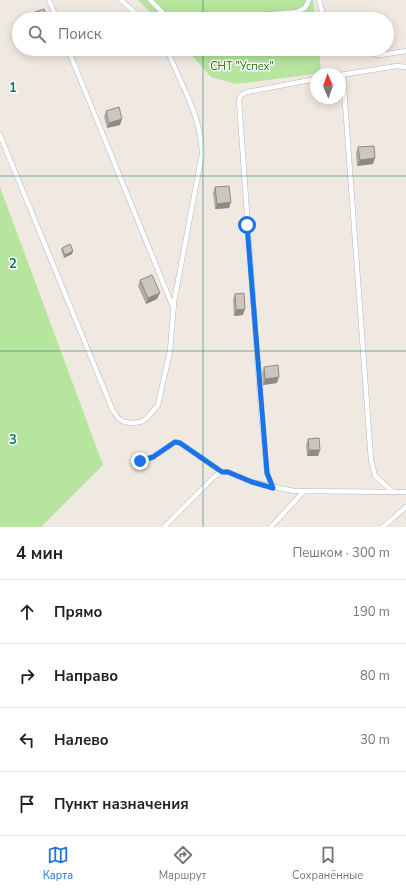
<!DOCTYPE html>
<html lang="ru">
<meta charset="utf-8">
<style>
body{margin:0;font-family:"Nunito Sans",sans-serif;background:#f6f6f6;color:#222}
.compass{position:absolute;left:310px;top:68px;width:36px;height:36px;border-radius:50%;background:#fff;box-shadow:0 2px 10px #0003;rotate:358deg}
.stop{position:absolute;width:12px;height:12px;margin:-9px;border:3px solid #1a73e8;border-radius:50%;background:#fff}
.stop.end{background:#1a73e8;border-color:#fff;box-shadow:0 1px 4px #0008}
.list{margin:0;padding:0;list-style:none}
h2{display:flex;justify-content:space-between;align-items:center;height:52px;margin:0;padding:0 16px;font-size:17px}
h2 small{font-size:13px;font-weight:400;color:#767676}
.list li{display:grid;grid-template-columns:26px 1fr auto;gap:12px;align-items:center;box-sizing:border-box;height:64px;padding:0 16px;border-top:1px solid #e0e0e0}
.list b{display:block;font-size:15px;white-space:nowrap}
.list em{font-size:13px;font-style:normal;color:#767676}
.icon{flex:none;width:22px;height:22px;fill:none;stroke:currentColor;stroke-width:2;stroke-linecap:round;stroke-linejoin:round}
.map{position:relative;flex:none;width:406px;height:527px;overflow:hidden}
.search{position:absolute;background:#fff;box-shadow:0 2px 10px #0003;left:12px;right:12px;top:12px;height:44px;display:flex;align-items:center;gap:10px;box-sizing:border-box;padding:0 14px;border-radius:22px;color:#767676;font-size:15px}
.sheet{height:308px;background:#fff}
nav{display:flex;justify-content:space-around;align-items:center;box-sizing:border-box;height:56px;border-top:1px solid #e0e0e0;background:#fff;font-size:11px;color:#767676}
nav a{display:grid;justify-items:center;gap:2px}
nav .on{color:#1a73e8}
.map>svg:first-child{display:block}
.green{fill:#b6e59e}
.lines{fill:none;stroke-linecap:round;stroke-linejoin:round}
.lane-casing{stroke:#b4b7c1;stroke-width:5.5}
.lane{stroke:#fff;stroke-width:4.5}
.wall{fill:#afaba4}
.shaded-wall{fill:#8e8b86}
.building{fill:#cbc7bf;stroke:#8e8b86}
.route{stroke:#1a73e8;stroke-width:5}
.grid{fill:none;stroke:#0f766e;stroke-width:1;stroke-opacity:0.55}
.labels{text-anchor:middle;dominant-baseline:central;stroke-width:3;stroke-linejoin:round;paint-order:stroke}
.park-label{font-size:11px;fill:#2c6e1b;stroke:#fff}
.grid-label{font-size:13px;text-anchor:middle;font-weight:bold;fill:#0f766e;stroke:#fff;stroke-width:3;stroke-linejoin:round;paint-order:stroke}
</style>
<div class="map">
<svg width="406" height="527" viewBox="0 0 406 527">
<rect width="100%" height="100%" fill="#efe9e1"/>
<g class="green">
<polygon points="138,0 313,0 315,19 157,19"/>
<polygon points="186,49 319,49 321,73 236,84 211,77"/>
<polygon points="0,187 103,465 41,527 0,527"/>
</g>
<g class="lines">
<defs>
<g id="lane">
<polyline points="49,0 57,19"/>
<polyline points="121,0 142,19"/>
<polyline points="150,0 169,19"/>
<polyline points="319,0 323,15 330,19"/>
<polyline points="212,19 297,12 305,8 309,0"/>
<polyline points="336,19 359,16 365,19"/>
<polyline points="68,49 173,307"/>
<polyline points="371,49 375,54 380,55 406,51"/>
<polyline points="340,75 397,66 406,67"/>
<polyline points="343,75 371,460 375,476 392,491"/>
<path d="M0,135L113,411L119,419L125,422L133,423L141,422L147,418L158,405L170,351L174,302L202,154C201,114 181,86 167,49"/>
<polyline points="140,461 153,457 175,442 180,443 222,472"/>
<polyline points="273,488 267,473 261,412 239,100 241,95 247,92 316,79"/>
<polyline points="164,527 216,475 222,472 228,472 252,482 294,491 406,492"/>
<polyline points="271,527 304,491"/>
<polyline points="383,527 406,507"/>
</g>
</defs>
<use href="#lane" class="lane-casing"/>
<use href="#lane" class="lane"/>
</g>
<g class="wall">
<polygon points="35,12 48,19 33,19"/>
<polygon points="44,49 58,49 57,52 47,56"/>
<polygon points="106,111 120,125 107,128 104,117"/>
<polygon points="358,147 373,164 357,166 356,153"/>
<polygon points="215,187 229,208 215,209 213,193"/>
<polygon points="62,248 73,251 72,254 64,258 61,250"/>
<polygon points="140,280 157,299 146,304 138,286"/>
<polygon points="235,294 243,315 234,316 233,299"/>
<polygon points="264,367 277,383 263,385 262,373"/>
<polygon points="308,439 320,450 318,456 307,456 306,445"/>
</g>
<g class="shaded-wall">
<polygon points="51,49 58,49 57,52 47,56 49,50"/>
<polygon points="122,119 120,125 107,128 109,123"/>
<polygon points="375,158 373,164 357,166 360,160"/>
<polygon points="231,202 229,208 215,209 217,204"/>
<polygon points="73,251 72,254 64,258 65,255"/>
<polygon points="160,293 157,299 146,304 148,298"/>
<polygon points="245,309 243,315 234,316 236,310"/>
<polygon points="279,377 277,383 263,385 265,379"/>
<polygon points="309,450 320,450 318,456 307,456"/>
</g>
<g class="building">
<polygon points="44,9 48,19 38,19 35,12"/>
<polygon points="119,107 122,119 109,123 106,111"/>
<polygon points="374,146 375,158 360,160 358,147"/>
<polygon points="229,186 231,202 217,204 215,187"/>
<polygon points="70,244 73,251 65,255 62,248"/>
<polygon points="152,275 160,293 148,298 140,280"/>
<polygon points="244,293 245,309 236,310 235,294"/>
<polygon points="278,365 279,377 265,379 264,367"/>
<polygon points="319,438 320,450 309,450 308,439"/>
</g>
<g class="lines">
<polyline class="route" points="140,461 153,457 175,442 180,443 222,472 228,472 252,482 273,488 267,473 247,225"/>
</g>
<path class="grid" d="M203,0V19M203,49V527M0,176H406M0,351H406"/>
<g class="labels">
<g class="park-label">
<text x="242" y="66">СНТ "Успех"</text>
</g>
</g>
<g class="grid-label">
<text x="13" y="92">1</text>
<text x="13" y="268">2</text>
<text x="13" y="444">3</text>
</g>
</svg>
<svg class="compass" viewBox="-18 -18 36 36"><path d="M0-13l5 13h-10z" fill="#e53935"/><path d="M0 13l5-13h-10z" fill="#767676"/></svg>
<div class="stop" style="left:247px;top:225px"></div>
<div class="stop end" style="left:140px;top:461px"></div>
<div class="search"><svg class="icon" aria-label="search" viewBox="0 0 24 24"><circle cx="10" cy="10" r="6"/><path d="M15 15l6 6"/></svg>Поиск</div>
</div>
<section class="sheet">
<h2>4 мин<small>Пешком · 300 m</small></h2>
<ul class="list">
<li><svg class="icon" aria-label="ahead" viewBox="0 0 24 24"><path d="M12 20V5M6 11l6-6 6 6"/></svg><div><b>Прямо</b></div><em>190 m</em></li>
<li><svg class="icon" aria-label="right" viewBox="0 0 24 24"><path d="M7 20v-9h11M14 6l5 5-5 5"/></svg><div><b>Направо</b></div><em>80 m</em></li>
<li><svg class="icon" aria-label="left" viewBox="0 0 24 24"><path d="M17 20v-9H6M10 6l-5 5 5 5"/></svg><div><b>Налево</b></div><em>30 m</em></li>
<li><svg class="icon" aria-label="arrive" viewBox="0 0 24 24"><path d="M6 21V4h12l-3 4 3 4H6"/></svg><div><b>Пункт назначения</b></div></li>
</ul>
</section>
<nav>
<a class="on"><svg class="icon" aria-label="map" viewBox="0 0 24 24"><path d="M3 6l6-2 6 2 6-2v14l-6 2-6-2-6 2zM9 4v14M15 6v14"/></svg>Карта</a>
<a><svg class="icon" aria-label="directions" viewBox="0 0 24 24"><path d="M12 3l9 9-9 9-9-9zM9 14v-3h6M13 9l2 2-2 2"/></svg>Маршрут</a>
<a><svg class="icon" aria-label="saved" viewBox="0 0 24 24"><path d="M7 4h10v16l-5-4-5 4z"/></svg>Сохранённые</a>
</nav>
